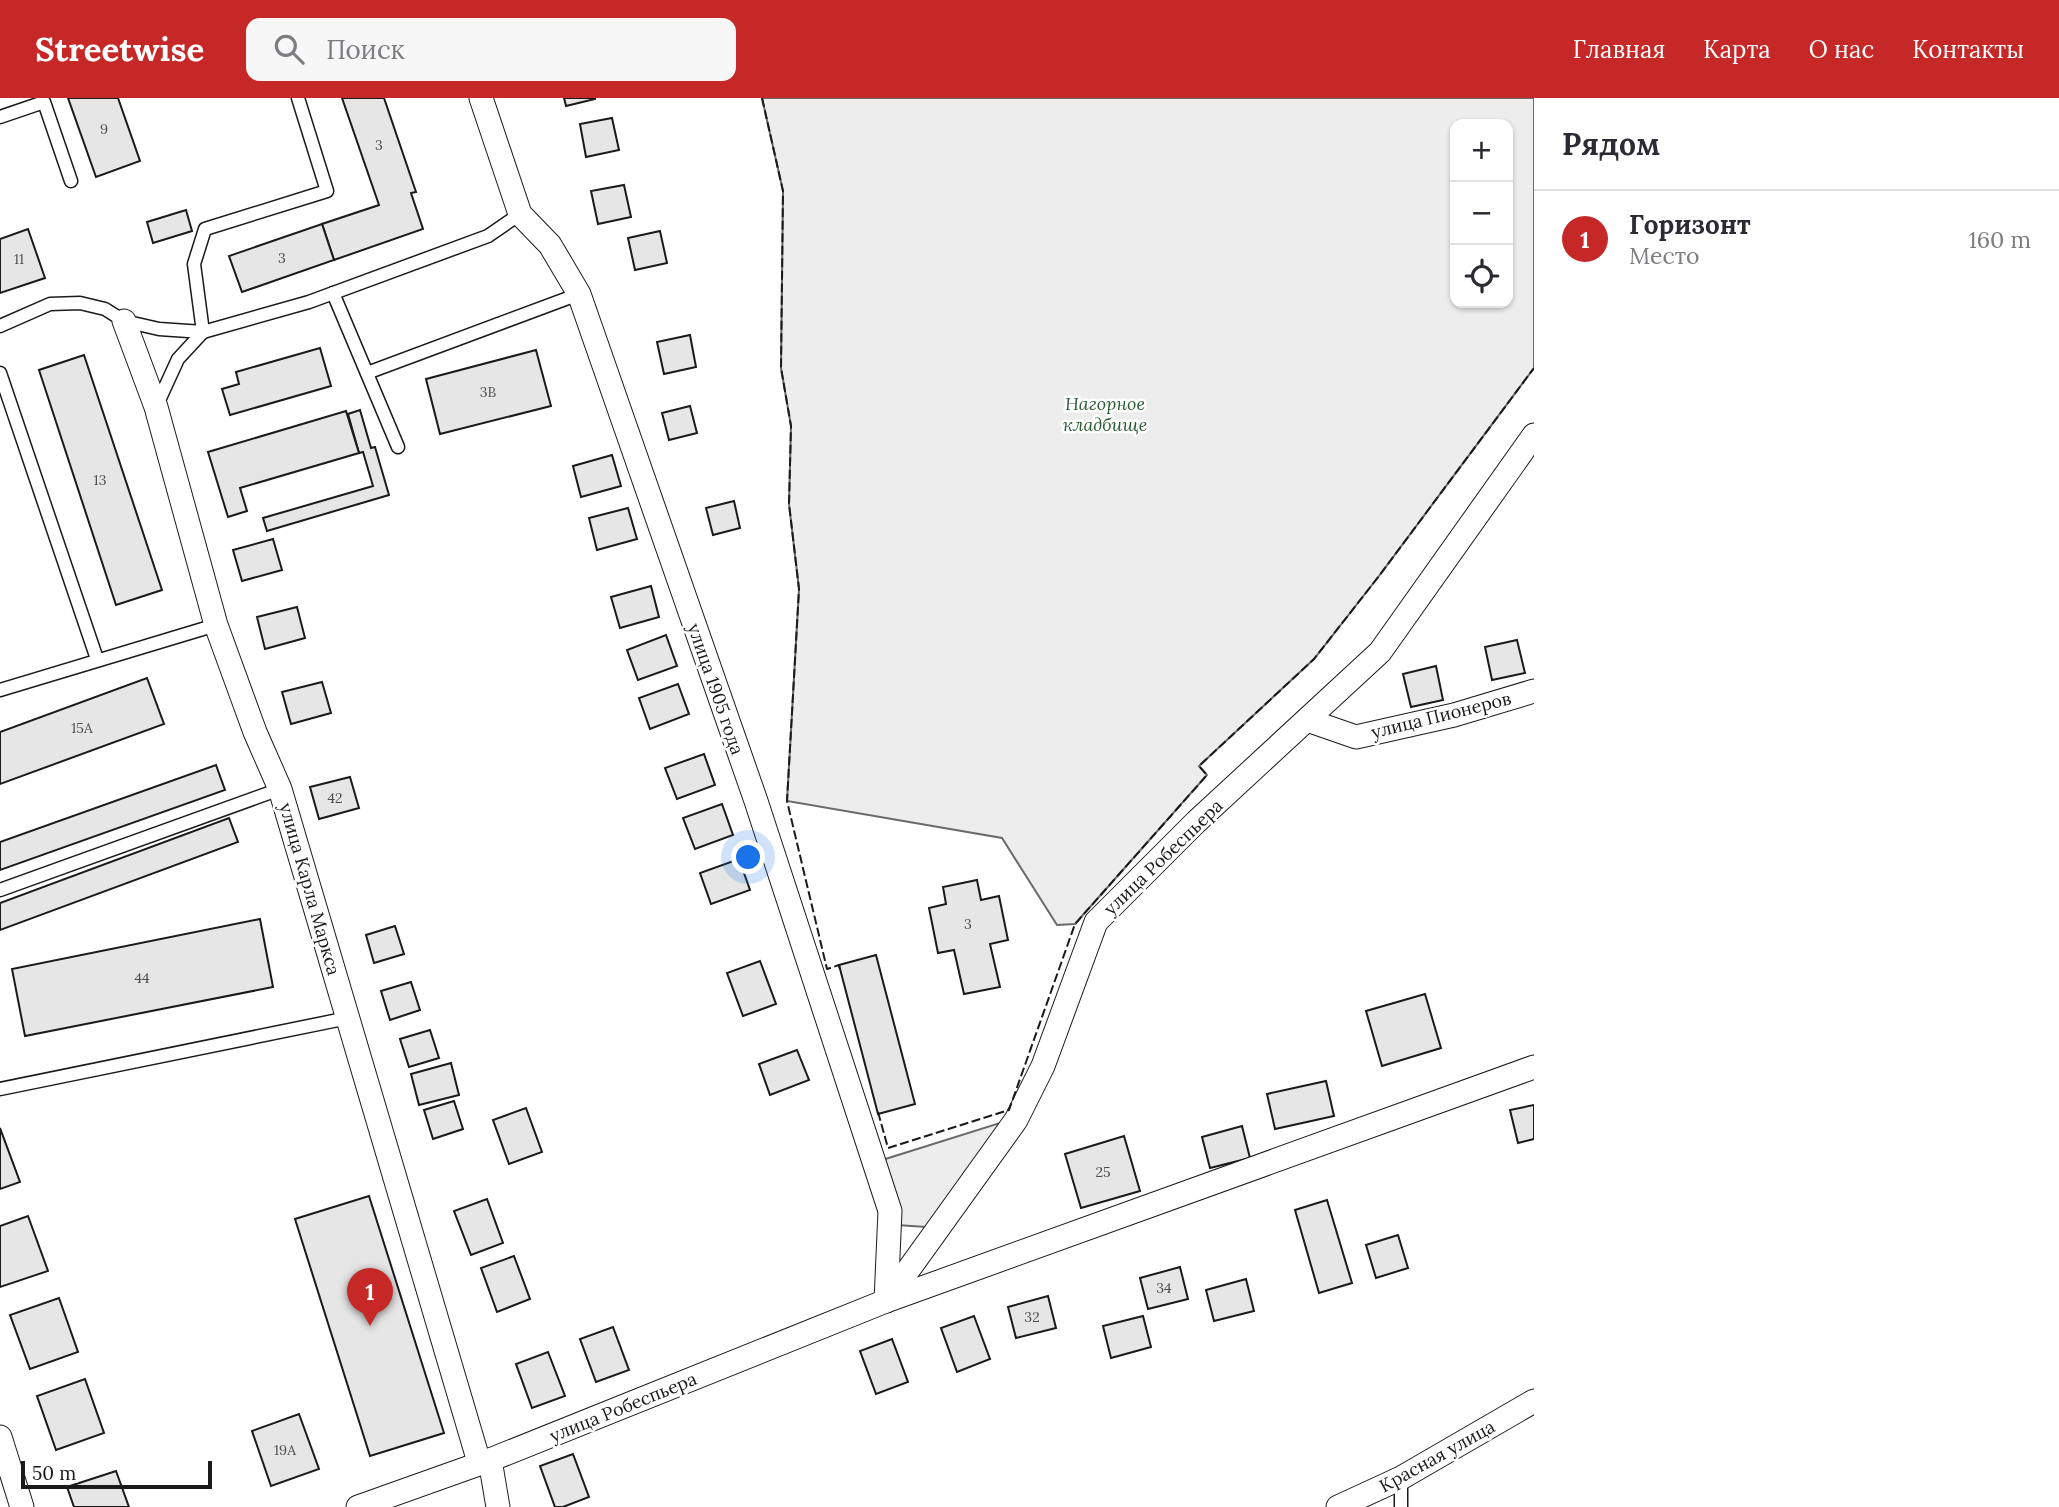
<!DOCTYPE html>
<html lang="ru">
<meta charset="utf-8">
<style>
body{margin:0;font-family:Lora,serif;background:#f7f7f7;color:#2b2b33}
.controls{position:absolute;right:21px;top:21px;display:grid;overflow:hidden;border-radius:14px;box-shadow:0 2px 5px #0004}
.controls button{width:63px;height:63px;display:grid;place-items:center;padding:0;border:0;border-bottom:2px solid #e1e1e2;background:#fff;color:#2b2b33;font:35px sans-serif}
.scale{position:absolute;left:21px;bottom:18px;width:191px;box-sizing:border-box;padding-left:7px;border:4px solid #1a1a1a;border-top:0;font-size:19px;line-height:24px;white-space:nowrap;color:#1a1a1a;-webkit-text-stroke:5px #fff;paint-order:stroke}
.you{position:absolute;left:749px;top:760px;width:24px;height:24px;margin:-18px;border:5px solid #fff;border-radius:50%;background:#1a73e8;box-shadow:0 0 0 10px #1a73e833}
.badge{display:grid;place-items:center;width:46px;height:46px;border-radius:50%;background:#c62828;color:#fff;font-size:23px;font-weight:700}
.pin{position:absolute;translate:-50% -58px;filter:drop-shadow(0 2px 4px #0008)}
.pin::after{content:'';position:absolute;top:37px;width:24px;height:21px;background:inherit;clip-path:polygon(0 0,100% 0,50% 100%)}
.list{margin:0;padding:0;list-style:none}
h2{display:flex;justify-content:space-between;align-items:center;height:91px;margin:0;padding:0 28px;font-size:30px}
h2 small{font-size:23px;font-weight:400;color:#7c7c81}
.list li{display:grid;grid-template-columns:46px 1fr auto;gap:21px;align-items:center;box-sizing:border-box;height:98px;padding:0 28px;border-top:2px solid #e1e1e2}
.list b{display:block;font-size:26px;white-space:nowrap}
.list p{margin:0;font-size:23px;white-space:nowrap;color:#7c7c81}
.list em{font-size:23px;font-style:normal;color:#7c7c81}
.icon{flex:none;width:38px;height:38px;fill:none;stroke:currentColor;stroke-width:2;stroke-linecap:round;stroke-linejoin:round}
.map{position:relative;flex:none;width:1534px;height:1409px;overflow:hidden}
header{display:flex;align-items:center;gap:42px;box-sizing:border-box;height:98px;padding:0 35px;background:#c62828;color:#fff}
header strong{font-size:33px}
nav{display:flex;gap:38px;margin-inline-start:auto;font-size:24px}
.search{width:490px;height:63px;background:#f7f7f7;display:flex;align-items:center;gap:18px;box-sizing:border-box;padding:0 24px;border-radius:14px;color:#7c7c81;font-size:26px}
main{display:flex}
aside{flex:1;background:#fff}
.map>svg:first-child{display:block}
.built{fill:#ededed;stroke:#6a6a6a;stroke-width:2;fill-rule:evenodd}
.building{fill:#e6e6e6;stroke:#1a1a1a;stroke-width:2}
.lines{fill:none;stroke-linecap:round;stroke-linejoin:round}
.service-casing{stroke:#1a1a1a;stroke-width:15}
.minor-casing{stroke:#1a1a1a;stroke-width:25}
.service{stroke:#fff;stroke-width:12}
.minor{stroke:#fff;stroke-width:23}
.fence{stroke:#1a1a1a;stroke-width:2;stroke-dasharray:9 3.5;stroke-linecap:butt}
.labels{text-anchor:middle;dominant-baseline:central;stroke-width:5;stroke-linejoin:round;paint-order:stroke}
.number-label{font-size:14px;fill:#4d4d4d}
.park-label{font-size:18px;font-style:italic;fill:#2b5a34;stroke:#fff}
.street-label{font-size:18px;fill:#1a1a1a;stroke:#fff}
</style>
<header>
<strong>Streetwise</strong>
<div class="search"><svg class="icon" aria-label="search" viewBox="0 0 24 24"><circle cx="10" cy="10" r="6"/><path d="M15 15l6 6"/></svg>Поиск</div>
<nav><a>Главная</a><a>Карта</a><a>О нас</a><a>Контакты</a></nav>
</header>
<main>
<div class="map">
<svg width="1534" height="1409" viewBox="0 0 1534 1409">
<rect width="100%" height="100%" fill="#fff"/>
<g class="built">
<path d="M762,0H1534V270L1379,478L1314,561L1199,668L1207,677L1075,826L1057,827L1002,740L787,703L799,491L789,406L791,328L781,270L783,93ZM1508,26V205H1455V26Z"/>
<polygon points="1003,1024 926,1129 897,1127 879,1063"/>
</g>
<g class="building">
<polygon points="68,0 118,0 140,63 96,79"/>
<polygon points="342,0 384,0 416,94 411,95 423,131 334,162 322,126 379,107"/>
<polygon points="564,0 595,0 595,1 566,8"/>
<polygon points="612,20 619,52 586,59 580,26"/>
<polygon points="624,87 631,119 598,126 591,93"/>
<polygon points="186,112 192,133 153,145 147,124"/>
<polygon points="322,126 334,162 242,194 229,158"/>
<polygon points="28,131 45,180 0,195 0,141"/>
<polygon points="660,133 667,165 635,172 628,140"/>
<polygon points="690,237 696,269 664,276 657,244"/>
<polygon points="320,250 331,288 230,317 222,291 239,286 236,274"/>
<polygon points="536,252 551,308 440,336 426,281"/>
<polygon points="84,257 162,492 116,507 39,272"/>
<polygon points="690,308 697,335 669,342 662,315"/>
<polygon points="360,312 371,350 375,349 389,397 267,433 263,420 373,388 363,354 359,355 348,316"/>
<polygon points="346,313 359,355 240,390 247,413 228,419 208,354"/>
<polygon points="612,357 621,388 581,399 573,368"/>
<polygon points="734,403 740,430 713,437 706,410"/>
<polygon points="628,410 637,441 597,452 589,420"/>
<polygon points="273,441 282,472 242,483 233,452"/>
<polygon points="651,488 659,519 620,530 611,499"/>
<polygon points="297,509 305,540 265,551 257,519"/>
<polygon points="666,537 677,568 638,582 627,552"/>
<polygon points="1517,542 1525,575 1492,582 1485,549"/>
<polygon points="1436,568 1443,602 1411,609 1403,576"/>
<polygon points="147,580 164,626 0,686 0,634"/>
<polygon points="322,584 331,615 291,626 282,594"/>
<polygon points="678,586 689,616 650,631 639,600"/>
<polygon points="704,656 715,687 677,701 665,670"/>
<polygon points="216,667 225,692 0,772 0,744"/>
<polygon points="350,679 359,710 319,721 310,689"/>
<polygon points="722,706 733,737 695,751 683,720"/>
<polygon points="229,720 238,744 0,832 0,805"/>
<polygon points="739,761 750,792 711,806 700,775"/>
<polygon points="977,782 981,802 999,798 1008,842 990,846 1000,889 964,896 954,852 938,855 929,810 946,806 943,789"/>
<polygon points="260,821 273,889 25,938 12,871"/>
<polygon points="395,828 404,856 374,865 366,837"/>
<polygon points="876,857 915,1006 878,1016 839,867"/>
<polygon points="760,863 776,906 743,918 727,875"/>
<polygon points="411,884 420,912 390,922 381,893"/>
<polygon points="1425,896 1441,950 1382,968 1366,913"/>
<polygon points="430,932 439,960 409,969 400,941"/>
<polygon points="797,952 809,982 770,997 759,966"/>
<polygon points="451,965 459,997 419,1007 411,976"/>
<polygon points="1326,983 1334,1018 1275,1031 1267,996"/>
<polygon points="454,1003 463,1031 433,1041 424,1012"/>
<polygon points="1534,1007 1534,1041 1518,1045 1510,1012"/>
<polygon points="526,1010 542,1054 509,1066 493,1022"/>
<polygon points="1242,1028 1250,1060 1210,1070 1202,1039"/>
<polygon points="0,1030 20,1084 0,1091"/>
<polygon points="1124,1038 1140,1093 1081,1110 1065,1056"/>
<polygon points="369,1098 444,1335 370,1358 295,1121"/>
<polygon points="487,1101 503,1145 471,1157 454,1113"/>
<polygon points="1327,1102 1352,1185 1319,1195 1295,1112"/>
<polygon points="28,1118 48,1173 0,1189 0,1128"/>
<polygon points="1398,1137 1408,1170 1376,1180 1366,1147"/>
<polygon points="514,1158 530,1201 497,1214 481,1170"/>
<polygon points="1180,1169 1188,1201 1148,1211 1140,1180"/>
<polygon points="1246,1181 1254,1213 1214,1223 1206,1192"/>
<polygon points="1048,1198 1056,1230 1016,1240 1008,1209"/>
<polygon points="59,1200 78,1254 30,1271 10,1217"/>
<polygon points="974,1218 990,1261 957,1274 941,1230"/>
<polygon points="1143,1218 1151,1249 1111,1260 1103,1228"/>
<polygon points="613,1229 629,1272 596,1284 580,1241"/>
<polygon points="892,1241 908,1284 876,1296 860,1253"/>
<polygon points="548,1254 565,1298 532,1310 516,1266"/>
<polygon points="85,1281 104,1335 56,1352 37,1298"/>
<polygon points="299,1316 319,1371 271,1388 252,1333"/>
<polygon points="573,1356 589,1399 563,1409 555,1409 540,1368"/>
<polygon points="116,1373 129,1409 74,1409 67,1389"/>
</g>
<g class="lines">
<defs>
<g id="service">
<polyline points="0,19 44,4 71,83"/>
<polyline points="333,195 398,349"/>
<polyline points="0,228 50,206 80,205 105,211 124,223 159,231 203,234 309,204 488,138 520,116"/>
<polyline points="203,234 194,166 205,131 327,93 298,0"/>
<polyline points="0,275 97,561"/>
<polyline points="367,275 579,196"/>
<polyline points="156,309 178,261 203,234"/>
<polyline points="0,592 216,527"/>
<polyline points="0,792 280,691"/>
<polyline points="0,991 348,920"/>
<polyline points="1401,1409 1401,1380"/>
</g>
<g id="minor">
<polyline points="481,0 520,116 550,147 579,196 756,703 890,1113 886,1203"/>
<polyline points="124,223 156,309 216,527 255,634 280,691 479,1364"/>
<polyline points="1307,622 1356,639 1454,617 1534,593"/>
<polyline points="886,1203 1016,1022 1043,968 1096,824 1196,724 1380,554 1534,337"/>
<polyline points="0,1339 22,1409"/>
<polyline points="490,1362 498,1409"/>
<polyline points="358,1409 490,1362 886,1203 1534,969"/>
<polyline points="1338,1409 1401,1380 1534,1303"/>
</g>
</defs>
<use href="#service" class="service-casing"/>
<use href="#minor" class="minor-casing"/>
<use href="#service" class="service"/>
<use href="#minor" class="minor"/>
<g class="fence">
<polyline points="762,0 783,93 781,270 791,328 789,406 799,491 787,703 827,871 839,867 840,872"/>
<polyline points="878,1014 888,1050 1009,1012 1075,826 1207,677 1199,668 1314,561 1379,478 1534,270"/>
</g>
</g>
<g class="labels">
<g class="number-label">
<text x="104" y="31">9</text>
<text x="379" y="47">3</text>
<text x="282" y="160">3</text>
<text x="19" y="161">11</text>
<text x="488" y="294">3В</text>
<text x="100" y="382">13</text>
<text x="82" y="630">15А</text>
<text x="335" y="700">42</text>
<text x="968" y="826">3</text>
<text x="142" y="880">44</text>
<text x="1103" y="1074">25</text>
<text x="1164" y="1190">34</text>
<text x="1032" y="1219">32</text>
<text x="285" y="1352">19А</text>
</g>
<g class="park-label">
<text x="1105" y="305">Нагорное<tspan x="1105" dy="21">кладбище</tspan></text>
</g>
<g class="street-label">
<text transform="translate(716 591) rotate(71)">улица 1905 года</text>
<text transform="translate(1441 617) rotate(-14)">улица Пионеров</text>
<text transform="translate(1163 759) rotate(-44)">улица Робеспьера</text>
<text transform="translate(310 791) rotate(74)">улица Карла Маркса</text>
<text transform="translate(623 1309) rotate(-22)">улица Робеспьера</text>
<text transform="translate(1437 1358) rotate(-29)">Красная улица</text>
</g>
</g>
</svg>
<div class="controls">
<button>+</button>
<button>−</button>
<button><svg class="icon" aria-label="locate" viewBox="0 0 24 24"><circle cx="12" cy="12" r="6"/><path d="M12 2v4M12 18v4M2 12h4M18 12h4"/></svg></button>
</div>
<div class="scale">50 m</div>
<div class="you"></div>
<div class="pin badge" style="left:370px;top:1228px">1</div>
</div>
<aside>
<h2>Рядом<small></small></h2>
<ul class="list">
<li><span class="badge">1</span><div><b>Горизонт</b><p>Место</p></div><em>160 m</em></li>
</ul>
</aside>
</main>
